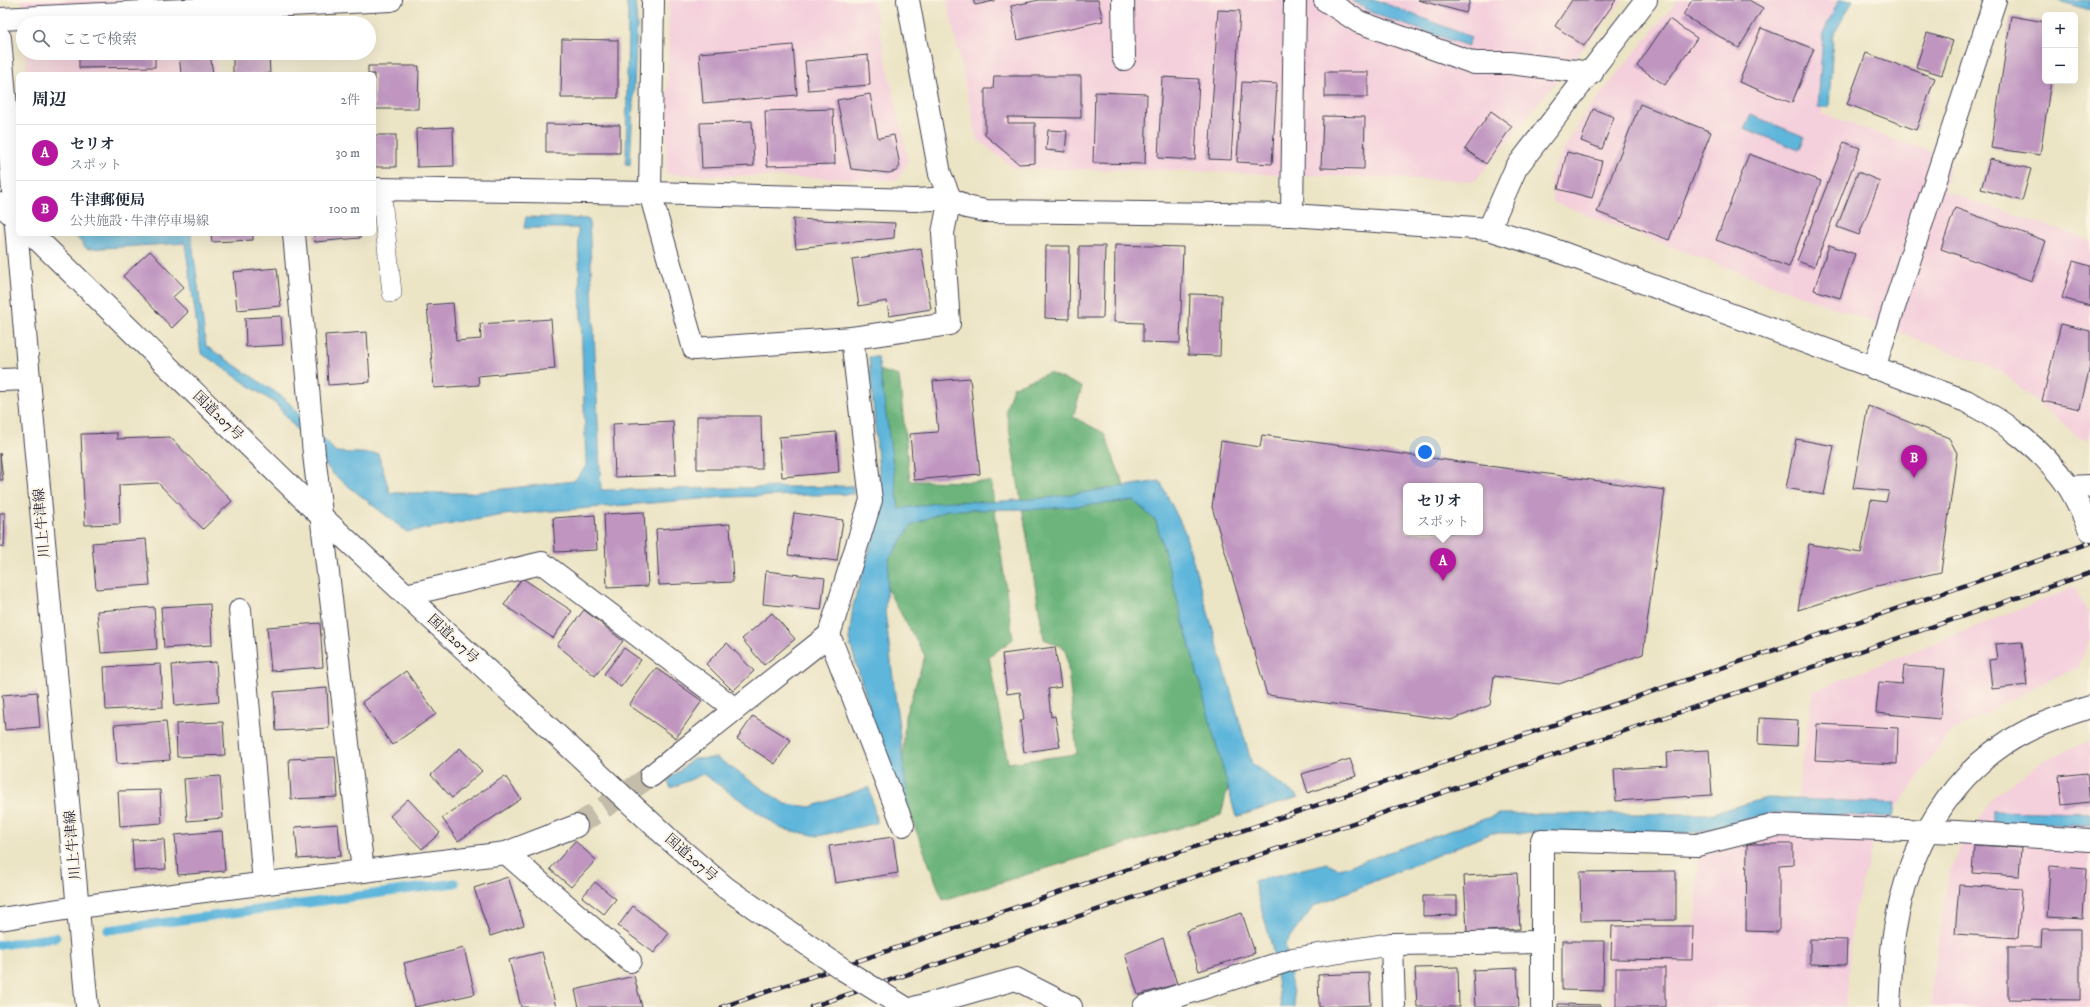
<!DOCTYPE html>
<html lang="ja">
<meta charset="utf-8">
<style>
body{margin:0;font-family:"IM FELL DW Pica","Noto Serif JP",serif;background:#f2f2f3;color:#1f2937}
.controls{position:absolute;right:12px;top:12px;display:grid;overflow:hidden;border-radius:6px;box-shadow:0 4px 16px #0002}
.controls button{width:36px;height:36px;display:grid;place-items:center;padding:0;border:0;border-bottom:1px solid #e0e1e3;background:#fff;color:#1f2937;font:20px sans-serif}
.you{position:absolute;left:1425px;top:452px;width:14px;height:14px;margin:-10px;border:3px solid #fff;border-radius:50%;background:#1a73e8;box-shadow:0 0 0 6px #1a73e833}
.badge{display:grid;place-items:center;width:26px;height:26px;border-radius:50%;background:#b5179e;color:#fff;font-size:13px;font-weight:700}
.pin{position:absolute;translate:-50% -33px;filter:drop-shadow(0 1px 2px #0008)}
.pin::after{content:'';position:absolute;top:21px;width:14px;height:12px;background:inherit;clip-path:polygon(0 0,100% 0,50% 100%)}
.popup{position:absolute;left:1403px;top:483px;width:80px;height:52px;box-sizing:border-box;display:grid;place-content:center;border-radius:6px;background:#fff;filter:drop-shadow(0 1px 3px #0005);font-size:13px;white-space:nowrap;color:#747a83}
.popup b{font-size:15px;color:#1f2937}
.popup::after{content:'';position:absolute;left:50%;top:100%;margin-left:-8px;border:8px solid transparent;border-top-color:#fff}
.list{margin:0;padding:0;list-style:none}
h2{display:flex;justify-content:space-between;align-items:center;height:52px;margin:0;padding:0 16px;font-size:17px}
h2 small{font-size:13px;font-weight:400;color:#747a83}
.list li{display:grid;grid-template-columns:26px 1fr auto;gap:12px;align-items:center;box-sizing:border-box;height:56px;padding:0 16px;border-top:1px solid #e0e1e3}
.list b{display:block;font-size:15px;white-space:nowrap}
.list p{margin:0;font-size:13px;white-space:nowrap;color:#747a83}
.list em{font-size:13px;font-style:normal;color:#747a83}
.icon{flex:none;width:22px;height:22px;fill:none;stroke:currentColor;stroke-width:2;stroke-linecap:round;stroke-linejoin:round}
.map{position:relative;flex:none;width:2090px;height:1007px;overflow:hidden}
.search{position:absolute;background:#fff;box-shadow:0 4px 16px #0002;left:16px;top:16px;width:360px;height:44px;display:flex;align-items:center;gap:10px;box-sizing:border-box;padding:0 14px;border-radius:22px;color:#747a83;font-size:15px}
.panel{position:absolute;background:#fff;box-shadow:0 4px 16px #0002;left:16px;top:72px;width:360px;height:164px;border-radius:6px}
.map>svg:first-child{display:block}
.built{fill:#f4cfdc}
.forest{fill:#6cb47b;stroke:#476b5b}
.water{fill:#5eb6db;stroke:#406c8b}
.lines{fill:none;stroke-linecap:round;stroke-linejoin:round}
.stream{stroke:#5eb6db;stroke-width:9}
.building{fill:#c096c1;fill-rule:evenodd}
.street-tunnel{stroke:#c3bda9;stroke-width:22;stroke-dasharray:22 11;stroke-linecap:butt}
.lane-casing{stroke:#403f50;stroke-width:20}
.street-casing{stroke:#403f50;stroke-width:24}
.secondary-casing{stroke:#403f50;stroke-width:24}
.highway-casing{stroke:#403f50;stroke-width:24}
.lane{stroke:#fff;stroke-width:19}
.street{stroke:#fff;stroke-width:22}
.secondary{stroke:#fff;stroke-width:22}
.highway{stroke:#fff;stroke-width:22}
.rail-casing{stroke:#22223b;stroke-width:4.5}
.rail{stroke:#fcf5e5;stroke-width:3;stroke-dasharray:9;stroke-linecap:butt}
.highway-bridge-casing{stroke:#403f50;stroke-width:24;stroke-linecap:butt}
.highway-bridge{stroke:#fff;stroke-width:22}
.labels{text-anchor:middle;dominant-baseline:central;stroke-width:4;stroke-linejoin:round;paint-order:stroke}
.street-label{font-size:14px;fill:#22223b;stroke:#fcf5e5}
</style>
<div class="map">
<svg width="2090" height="1007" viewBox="0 0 2090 1007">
<rect width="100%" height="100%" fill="#fcf5e5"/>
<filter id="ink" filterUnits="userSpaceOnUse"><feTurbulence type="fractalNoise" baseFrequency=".025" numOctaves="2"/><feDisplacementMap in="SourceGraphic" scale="8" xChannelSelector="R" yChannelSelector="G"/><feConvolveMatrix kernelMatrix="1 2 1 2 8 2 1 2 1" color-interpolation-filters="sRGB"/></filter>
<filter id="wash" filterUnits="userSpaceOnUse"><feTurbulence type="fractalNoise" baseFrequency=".012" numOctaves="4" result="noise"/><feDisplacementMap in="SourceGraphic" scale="16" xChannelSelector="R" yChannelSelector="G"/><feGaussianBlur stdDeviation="0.9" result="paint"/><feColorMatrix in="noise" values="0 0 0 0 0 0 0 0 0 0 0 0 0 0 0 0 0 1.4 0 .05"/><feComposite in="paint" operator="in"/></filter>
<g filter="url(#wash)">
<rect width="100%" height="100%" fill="#ebe4c5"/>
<g class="built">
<polygon points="22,0 152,0 154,17 212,16 213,23 23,23"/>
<polygon points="669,0 873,0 908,161 897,180 666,174"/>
<polygon points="947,0 1623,0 1475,181 1153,170 1015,169 977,139"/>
<polygon points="1678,0 1844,0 1825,36 1822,114 1951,159 1944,191 2090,240 2090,441 2079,437 1999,370 1553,202 1550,175 1583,116"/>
<polygon points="25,53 216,53 218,74 27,74"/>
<polygon points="2075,587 2090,617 2090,638 2078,668 2047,680 1949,733 1875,838 1852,921 1846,1007 1610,1007 1607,924 1696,924 1699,824 1796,805 1813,691"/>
<polygon points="2090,741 2090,890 2087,925 2090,962 2090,1007 1931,1007 1932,983 1949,873 1964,841 1993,797 2046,759"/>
</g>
<polygon class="forest" points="874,369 899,376 910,481 991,482 1013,639 989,657 1008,763 1077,754 1066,649 1044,639 1006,410 1013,387 1049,373 1082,387 1073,417 1104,433 1128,496 1167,519 1230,780 1221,815 943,900 901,792 905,716 925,656 879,575 888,509"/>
<g class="water">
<polygon points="626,0 635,0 637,25 630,165 626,164 628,13"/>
<polygon points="1351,0 1376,0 1471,37 1468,46 1377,15"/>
<polygon points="1839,0 1853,0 1833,36 1829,107 1818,107 1823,33"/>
<polygon points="2054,0 2090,0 2090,10"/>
<polygon points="1751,115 1805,137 1799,150 1744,128"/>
<polygon points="526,217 589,219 601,490 853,486 853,494 725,497 503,515 407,532 333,474 276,404 201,353 185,243 87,249 74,234 191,234 206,346 284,398 336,452 378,454 390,493 468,493 574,481 586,466 578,228 524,228"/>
<polygon points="869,357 878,357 899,509 948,501 988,502 1046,498 1160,481 1184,530 1252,764 1299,797 1236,817 1156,521 1134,501 1042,509 947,510 912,525 889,559 885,611 908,804 900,810 849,640 853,606 875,530 881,494"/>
<polygon points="717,758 785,804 811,807 869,787 877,823 818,836 782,829 703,774 671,788 667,781 693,759"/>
<polygon points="1767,798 1895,803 1893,817 1771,813 1696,833 1491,833 1314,906 1285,944 1295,1007 1281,1007 1272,947 1254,881 1327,863 1340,869 1499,814 1709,814"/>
<polygon points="1993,811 2090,813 2090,825 1993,824"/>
</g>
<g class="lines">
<g class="stream">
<polyline points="108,930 455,883"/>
<polyline points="0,945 56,937"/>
</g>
</g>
<g id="blocks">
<g class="building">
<polygon points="973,0 994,0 994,1 975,5"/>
<polygon points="1039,0 1098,0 1103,21 1018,40 1011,6"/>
<polygon points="1418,0 1470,0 1466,13"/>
<polygon points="1572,0 1616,0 1584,46 1555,26"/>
<polygon points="1692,0 1749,0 1763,8 1739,48 1683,15"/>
<polygon points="1218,10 1240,11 1231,160 1209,159"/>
<polygon points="2011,16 2045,22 2045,81 2051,81 2040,155 1991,148"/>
<polygon points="1669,19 1697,38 1665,85 1637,66"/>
<polygon points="1761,28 1814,49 1792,103 1739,82"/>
<polygon points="1927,33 1953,41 1942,75 1916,67"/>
<polygon points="562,39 618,40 618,98 561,98"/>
<polygon points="793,45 797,95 703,103 699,53"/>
<polygon points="79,53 155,53 155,67 79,68"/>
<polygon points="179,53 210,53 213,74 181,74"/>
<polygon points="233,53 269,53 270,74 233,74"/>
<polygon points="1866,53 1935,78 1916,130 1847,104"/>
<polygon points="868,55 870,85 808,90 805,61"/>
<polygon points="368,66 419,66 418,109 374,109 374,74 368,74"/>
<rect x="1325" y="72" width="43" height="25"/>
<polygon points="994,76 1081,76 1081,118 1008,117 1008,123 1035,123 1035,163 1019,164 985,135 985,89 993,89"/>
<polygon points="1162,77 1199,79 1195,160 1158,158"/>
<polygon points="1242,82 1277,84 1272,164 1237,162"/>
<polygon points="1095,92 1147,94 1145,164 1093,163"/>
<polygon points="870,94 878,138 894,135 900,166 896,171 889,173 851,169 837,100"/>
<polygon points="1640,104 1711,132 1669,240 1597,212"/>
<polygon points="833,109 835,164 767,166 765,111"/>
<polygon points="1593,109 1614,117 1602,149 1581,141"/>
<polygon points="1491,111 1512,126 1486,164 1465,149"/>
<polygon points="1323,116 1365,117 1364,169 1321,168"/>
<polygon points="752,121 754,166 702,168 700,123"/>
<polygon points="546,124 620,125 620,153 546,153"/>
<polygon points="453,127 454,166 417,167 416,129"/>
<polygon points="1048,130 1067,131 1065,152 1046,150"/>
<rect x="374" y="135" width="22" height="32"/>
<polygon points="1844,142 1860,148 1814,267 1797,261"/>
<polygon points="1567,152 1602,161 1592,198 1558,189"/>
<polygon points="1749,154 1821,181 1789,267 1716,240"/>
<polygon points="1990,159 2031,169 2022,201 1981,189"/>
<polygon points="1858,172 1880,181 1859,235 1837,227"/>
<polygon points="1955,208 2046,241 2032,281 1941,249"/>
<polygon points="793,219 895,223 894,238 796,248"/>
<polygon points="211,234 253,234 253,240 212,242"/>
<polygon points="314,234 360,234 360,238 315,242"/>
<polygon points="1115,245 1183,247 1180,343 1143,342 1143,323 1114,322"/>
<polygon points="1829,245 1855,254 1840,298 1814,290"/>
<polygon points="1046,246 1070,246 1069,319 1045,318"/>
<polygon points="1079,246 1105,246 1103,318 1078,318"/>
<polygon points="921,248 931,309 889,316 887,301 859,306 852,259"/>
<polygon points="150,251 184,287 173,297 188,312 172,328 123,276"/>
<polygon points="2073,261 2090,266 2090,306 2062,298"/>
<polygon points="277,268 281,306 237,310 233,272"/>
<polygon points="1190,294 1222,295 1220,356 1188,355"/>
<polygon points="453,303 456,341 481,339 480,324 551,319 555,369 478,376 479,385 434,388 427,305"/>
<polygon points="281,316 283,345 246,347 245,318"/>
<polygon points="2061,324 2090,331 2090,366 2080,409 2042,401"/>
<polygon points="367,332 370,382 328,385 325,335"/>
<polygon points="970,378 980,474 914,480 910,434 938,432 933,381"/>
<polygon points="1868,406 1949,438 1957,453 1941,572 1872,587 1798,610 1809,544 1861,553 1871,500 1886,502 1889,491 1853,488"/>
<polygon points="697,416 761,416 762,469 697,469"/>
<polygon points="673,421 676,475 615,477 613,424"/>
<polygon points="836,432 839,472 782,477 779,437"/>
<polygon points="117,433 117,439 170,437 232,501 203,529 158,483 119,485 120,524 85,525 81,434"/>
<path d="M1262,435L1665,490L1643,654L1559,684L1494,676L1490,705L1451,720L1267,695L1212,507L1221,441L1260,447ZM1406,486H1480V532H1406Z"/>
<polygon points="1796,439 1834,446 1824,495 1786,488"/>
<polygon points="0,453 3,480 0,480"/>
<polygon points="644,512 648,586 607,588 604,514"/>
<polygon points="0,513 5,513 4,547 0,546"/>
<polygon points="794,513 843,520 837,561 788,555"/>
<polygon points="595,515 597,550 555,552 553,518"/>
<polygon points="730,524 733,582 659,585 656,529"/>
<polygon points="146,539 150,585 96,589 92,543"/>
<polygon points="766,571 825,578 821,610 763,604"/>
<polygon points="522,578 572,611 553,638 504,605"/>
<polygon points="210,604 212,645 164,648 161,607"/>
<polygon points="154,607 157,649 101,653 97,611"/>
<polygon points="584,610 623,641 595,676 557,645"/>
<polygon points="772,613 795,639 764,665 742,639"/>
<polygon points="320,623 323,667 271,671 267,627"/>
<polygon points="2022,642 2027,685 1992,689 1989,660 1997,659 1995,644"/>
<polygon points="727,643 754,671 733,691 706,664"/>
<polygon points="1055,647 1061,687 1048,689 1051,717 1055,716 1060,747 1024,752 1020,721 1024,720 1020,692 1007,694 1002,654"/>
<polygon points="624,648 641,660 621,687 604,674"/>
<polygon points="216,662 219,702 175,706 172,665"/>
<polygon points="161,664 163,707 106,710 104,667"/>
<polygon points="1904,666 1945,669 1940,719 1876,713 1879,682 1902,684"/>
<polygon points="656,668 702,701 676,738 629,705"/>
<polygon points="406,671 436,714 392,745 362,702"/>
<polygon points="327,688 329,728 276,731 274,692"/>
<polygon points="37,692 40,727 5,730 2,695"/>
<polygon points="753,716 791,740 775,764 737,739"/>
<polygon points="1759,718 1798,720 1797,746 1758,744"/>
<polygon points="166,721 170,760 117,764 114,725"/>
<polygon points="223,722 225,755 177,757 176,724"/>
<polygon points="1817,724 1898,728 1897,764 1815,760"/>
<polygon points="460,748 482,771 452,798 431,775"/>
<polygon points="1709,750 1712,795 1616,801 1614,769 1668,766 1667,752"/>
<polygon points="335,757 338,797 291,799 289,759"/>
<polygon points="1350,759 1356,776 1308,793 1302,774"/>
<polygon points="2087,773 2090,802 2062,805 2059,776"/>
<polygon points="220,776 223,818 187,821 184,779"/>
<polygon points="505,776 521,799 458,841 442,818"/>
<polygon points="160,790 162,823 120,826 118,791"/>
<polygon points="408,799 440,833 422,849 390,816"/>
<polygon points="338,824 341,856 298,859 295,827"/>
<polygon points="222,831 225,871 178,875 175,835"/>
<polygon points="893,837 898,873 835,883 829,846"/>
<polygon points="164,839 166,869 134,871 132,840"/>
<polygon points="575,841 596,860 571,887 550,869"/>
<polygon points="1747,844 1793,844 1793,864 1779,865 1779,932 1746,931"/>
<polygon points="1974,845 2021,848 2019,876 1972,873"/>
<polygon points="2050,866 2086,869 2083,919 2047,917"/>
<polygon points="1676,871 1676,920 1581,921 1580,872"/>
<polygon points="1517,873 1520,929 1467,932 1464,876"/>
<polygon points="508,877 524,925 490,936 474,888"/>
<polygon points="595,882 616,899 604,914 582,897"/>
<polygon points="1959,885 2022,889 2018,938 1955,934"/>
<polygon points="1423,896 1457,896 1457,915 1423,916"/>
<polygon points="633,906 669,933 654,953 618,926"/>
<polygon points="1242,913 1255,953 1199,971 1186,931"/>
<polygon points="1612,926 1693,926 1692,960 1611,959"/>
<polygon points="2042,929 2080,929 2080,1000 2008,999 2008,947 2041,947"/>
<polygon points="1163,938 1177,984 1138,995 1125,954"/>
<polygon points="1810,939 1847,940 1846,965 1810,964"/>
<polygon points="1562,941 1604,941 1603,991 1562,990"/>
<polygon points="464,948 475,994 415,1007 404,963"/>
<polygon points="542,952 556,1007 521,1007 509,960"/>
<polygon points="1458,967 1459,1007 1417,1007 1415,968"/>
<polygon points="1517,968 1519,1007 1475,1007 1473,970"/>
<rect x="1616" y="968" width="49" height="39"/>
<polygon points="1369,973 1371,1005 1319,1007 1318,975"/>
<polygon points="634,976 642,1007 579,1007 575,990"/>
<polygon points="1558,1004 1601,1005 1601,1007 1558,1007"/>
</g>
</g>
</g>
<g filter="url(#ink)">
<use href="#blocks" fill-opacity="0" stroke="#403f50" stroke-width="1"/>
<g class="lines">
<polyline class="street-tunnel" points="576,826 651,776"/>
<defs>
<polyline id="lane" points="381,189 392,293"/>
<g id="street">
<polyline points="653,0 650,193 694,349 852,338"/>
<polyline points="1123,0 1124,59"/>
<polyline points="1325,0 1359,22 1474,63 1510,63 1592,73"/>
<polyline points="0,19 391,0"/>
<polyline points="374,189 650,193 915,200 950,198 943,233 949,324 852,338 871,500 829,635 651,776"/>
<polyline points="1292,215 1295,0"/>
<polyline points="294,234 314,454 363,871"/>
<polyline points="1874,368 1995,0"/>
<polyline points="0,380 29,379"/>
<polyline points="2069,487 2090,486"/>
<polyline points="406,595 542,563 735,709"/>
<polyline points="240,610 264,883"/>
<polyline points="829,635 903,825"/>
<polyline points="506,853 630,961"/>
<polyline points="0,919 78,907 506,853 576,826"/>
<polyline points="1392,944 1394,1007"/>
<polyline points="917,1007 1016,979 1071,1007"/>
<polyline points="1144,1007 1293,959 1392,944 1541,942"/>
<polyline points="1542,1007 1542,840 1697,845 1776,825 1957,832 2090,840"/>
</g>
<g id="secondary">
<path d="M908,0L940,174L950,198L966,207L985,211L1292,215L1489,229L1549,248L1966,401C2006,423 2042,448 2068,486C2077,499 2083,516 2090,530"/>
<polyline points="0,38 29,379 87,1007"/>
<polyline points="1489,229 1516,168 1646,0"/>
<path d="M1889,1007C1891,981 1890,954 1895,929C1908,849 1950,770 2025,732C2046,721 2068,714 2090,707"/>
</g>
<g id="highway">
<polyline points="0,204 18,220"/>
<polyline points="32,234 321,516 671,841 726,888"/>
</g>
</defs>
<use href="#lane" class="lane-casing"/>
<use href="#street" class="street-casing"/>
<use href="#secondary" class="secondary-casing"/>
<use href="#highway" class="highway-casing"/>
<use href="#lane" class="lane"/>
<use href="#street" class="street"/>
<use href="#secondary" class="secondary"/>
<use href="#highway" class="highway"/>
<defs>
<g id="rail">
<polyline points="722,1007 2090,543"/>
<polyline points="811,1007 2090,573"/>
</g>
</defs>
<use href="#rail" class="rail-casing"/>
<use href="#rail" class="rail"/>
<defs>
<polyline id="highway-bridge" points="726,888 844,970 904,1007"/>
</defs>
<use href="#highway-bridge" class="highway-bridge-casing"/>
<use href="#highway-bridge" class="highway-bridge"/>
</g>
</g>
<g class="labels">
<g class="street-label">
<text transform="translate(218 416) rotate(44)">国道207号</text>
<text transform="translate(42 523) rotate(-95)">川上牛津線</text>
<text transform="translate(453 639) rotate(43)">国道207号</text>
<text transform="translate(73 845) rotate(-95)">川上牛津線</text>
<text transform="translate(691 858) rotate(41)">国道207号</text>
</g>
</g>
</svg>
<div class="controls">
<button>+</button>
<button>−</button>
</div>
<div class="you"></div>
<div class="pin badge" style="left:1443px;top:581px">A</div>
<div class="popup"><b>セリオ</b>スポット</div>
<div class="pin badge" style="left:1914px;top:478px">B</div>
<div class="search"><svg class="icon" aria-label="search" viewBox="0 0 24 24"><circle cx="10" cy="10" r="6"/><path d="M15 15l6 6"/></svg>ここで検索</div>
<section class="panel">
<h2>周辺<small>2件</small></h2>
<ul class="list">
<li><span class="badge">A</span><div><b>セリオ</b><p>スポット</p></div><em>30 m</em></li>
<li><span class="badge">B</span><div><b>牛津郵便局</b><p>公共施設 · 牛津停車場線</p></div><em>100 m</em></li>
</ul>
</section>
</div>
